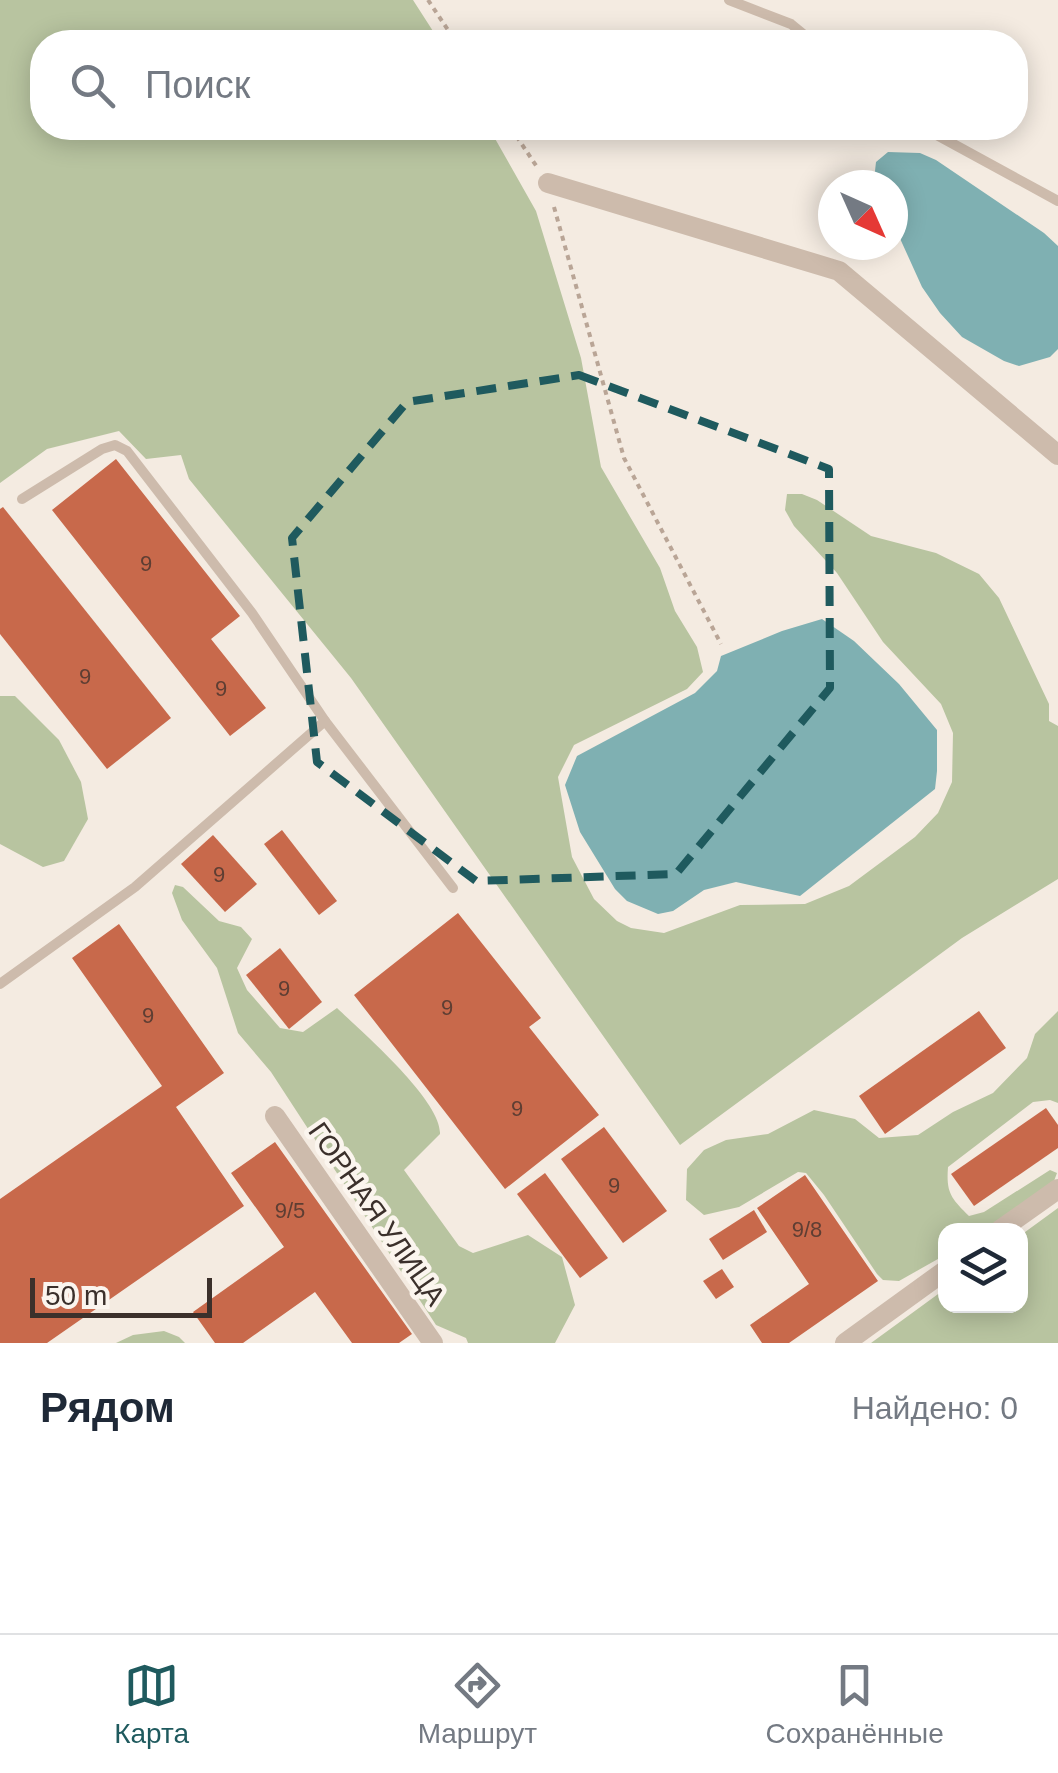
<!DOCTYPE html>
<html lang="ru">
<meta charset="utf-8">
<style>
body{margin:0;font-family:Helvetica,sans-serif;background:#f6f6f7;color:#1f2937}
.controls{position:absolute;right:30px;bottom:30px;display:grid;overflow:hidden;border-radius:20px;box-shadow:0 5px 25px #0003}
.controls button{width:90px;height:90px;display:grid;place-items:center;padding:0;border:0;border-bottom:2px solid #e0e1e3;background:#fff;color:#1f2937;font:50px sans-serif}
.compass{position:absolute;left:818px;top:170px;width:90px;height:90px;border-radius:50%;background:#fff;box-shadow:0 5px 25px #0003;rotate:135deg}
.scale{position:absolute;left:30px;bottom:25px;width:182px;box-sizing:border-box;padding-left:10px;border:5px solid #3b302b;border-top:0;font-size:28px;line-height:35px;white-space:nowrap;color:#3b302b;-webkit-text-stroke:8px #fbf5ee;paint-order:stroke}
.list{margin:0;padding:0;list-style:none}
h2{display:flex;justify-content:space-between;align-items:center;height:130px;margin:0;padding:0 40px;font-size:42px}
h2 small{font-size:32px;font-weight:400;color:#747a83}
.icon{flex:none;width:55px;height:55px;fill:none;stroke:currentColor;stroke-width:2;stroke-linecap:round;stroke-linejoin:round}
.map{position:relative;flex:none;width:1058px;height:1343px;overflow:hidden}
.search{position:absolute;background:#fff;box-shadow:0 5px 25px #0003;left:30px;right:30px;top:30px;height:110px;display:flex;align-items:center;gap:25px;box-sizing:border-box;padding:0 35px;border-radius:40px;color:#747a83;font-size:38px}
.sheet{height:290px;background:#fff}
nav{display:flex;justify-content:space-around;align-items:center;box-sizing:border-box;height:140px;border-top:2px solid #e0e1e3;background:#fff;font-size:28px;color:#747a83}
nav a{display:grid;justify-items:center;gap:5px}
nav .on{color:#1f5a5e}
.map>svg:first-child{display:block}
.green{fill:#b8c4a0}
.water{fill:#7fb0b2}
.building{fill:#c8694b}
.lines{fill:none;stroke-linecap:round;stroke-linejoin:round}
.path{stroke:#b9a596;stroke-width:4;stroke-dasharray:5 5;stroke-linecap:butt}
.lane{stroke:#cdbbac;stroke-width:10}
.street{stroke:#cdbbac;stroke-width:20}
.marked{fill:none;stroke:#1f5a5e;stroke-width:8;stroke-dasharray:20 12;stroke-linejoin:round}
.labels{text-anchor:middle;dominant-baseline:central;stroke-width:9;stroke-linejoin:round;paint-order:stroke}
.number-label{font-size:22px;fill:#5e3e33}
.street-label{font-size:28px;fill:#3b302b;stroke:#fbf5ee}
</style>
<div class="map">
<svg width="1058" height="1343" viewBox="0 0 1058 1343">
<rect width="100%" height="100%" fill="#f4ebe1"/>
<g class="green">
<polygon points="0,0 413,0 440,42 42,42 42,128 489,128 536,211 581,358 601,467 660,568 675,611 697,647 703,672 687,689 574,745 558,777 572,857 594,899 617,921 631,928 664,933 740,905 805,904 849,886 915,837 938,813 952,782 953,733 941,704 883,642 837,573 794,526 785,510 787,494 802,494 817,500 871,536 936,553 979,574 999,598 1049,704 1049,721 1058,726 1058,879 962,938 680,1145 351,678 189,479 181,455 146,459 119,431 47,449 0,483"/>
<polygon points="0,696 15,696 59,740 81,782 88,819 64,861 43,867 0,844"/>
<path d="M175,885L183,887L219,921L241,927L252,939L237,968L247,990L280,1028L303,1032L337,1008C362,1032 442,1101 440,1134L404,1170L459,1246L473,1253L528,1235L562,1257L575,1305L555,1343H468L466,1338L436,1325L271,1072L238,1033L217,968L182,920L172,893Z"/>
<path d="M1058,1011V1103L1050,1100L1033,1102L948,1167C946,1193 951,1198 969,1216L984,1212L1050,1170L1057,1173L1054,1181L986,1230H946L945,1255L899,1281L883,1280L877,1274L824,1195L806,1173L798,1172L739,1207L704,1215L686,1200L687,1169L704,1150L726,1140L768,1134L814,1110L855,1119L879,1138L918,1135L953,1112L993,1093L1027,1058L1035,1034Z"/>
<polygon points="1058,1208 1058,1343 871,1343 945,1289 946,1306 1020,1306 1021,1235"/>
<polygon points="164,1331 179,1337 185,1343 116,1343 133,1335"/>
</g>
<g class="water">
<polygon points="888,152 920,153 936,160 1044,233 1058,246 1058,349 1050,357 1019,366 1004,361 962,337 940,313 922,287 893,223 893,185 876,185 874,180 876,162"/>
<polygon points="822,619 854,641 899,684 937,730 937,771 935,789 800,896 736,882 704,890 673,911 658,914 627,901 615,889 580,832 565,785 577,756 695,693 717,671 721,656 782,631"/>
</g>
<g class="building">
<polygon points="116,459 240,616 211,639 266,708 230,736 52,510"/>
<polygon points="3,507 171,718 107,769 0,634 0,509"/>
<polygon points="282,830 337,901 319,915 264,844"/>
<polygon points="213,835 257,884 225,912 181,864"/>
<polygon points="458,913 541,1018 529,1027 599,1115 505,1189 354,995"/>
<polygon points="119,924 224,1073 176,1107 244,1206 47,1343 0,1343 0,1199 162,1086 72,958"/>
<polygon points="280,948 322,1002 289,1029 246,975"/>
<polygon points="979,1011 1006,1048 885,1134 859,1096"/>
<polygon points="1046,1108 1058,1125 1058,1148 974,1206 951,1174"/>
<polygon points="604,1127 667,1211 623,1243 561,1159"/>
<polygon points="275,1142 412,1334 399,1343 352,1343 315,1292 243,1343 215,1343 193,1312 284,1247 231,1173"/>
<polygon points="545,1173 608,1258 580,1278 517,1194"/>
<polygon points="805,1175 878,1281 789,1343 762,1343 750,1325 809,1284 757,1208"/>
<polygon points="754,1210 767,1232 723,1260 709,1239"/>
<polygon points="722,1269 734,1287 716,1299 703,1281"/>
</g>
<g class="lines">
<g class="path">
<polyline points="428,0 456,42"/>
<polyline points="511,128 537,167"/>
<polyline points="554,207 624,458 721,644"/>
</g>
<g class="lane">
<polyline points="729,0 791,24 813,42"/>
<polyline points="924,128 1058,201"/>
<polyline points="22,499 102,449 115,445 127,451 252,613 325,721 453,888"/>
<polyline points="0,984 135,887 325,721"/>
</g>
<g class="street">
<polyline points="548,183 839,271 1058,455"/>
<polyline points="275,1116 433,1343"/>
<polyline points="1000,1230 1058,1189"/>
<polyline points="845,1343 946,1270"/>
</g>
</g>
<path class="marked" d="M579,375L829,469L830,688L676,874L476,881L317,762L292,538L407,402Z"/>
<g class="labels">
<g class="number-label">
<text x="146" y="563">9</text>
<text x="85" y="676">9</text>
<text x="221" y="688">9</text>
<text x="219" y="874">9</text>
<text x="284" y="988">9</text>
<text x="447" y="1007">9</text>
<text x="148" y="1015">9</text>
<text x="517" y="1108">9</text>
<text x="614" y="1185">9</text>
<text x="290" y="1210">9/5</text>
<text x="807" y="1229">9/8</text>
</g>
<g class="street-label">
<text transform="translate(377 1214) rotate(55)">ГОРНАЯ УЛИЦА</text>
</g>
</g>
</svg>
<div class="controls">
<button><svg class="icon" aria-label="layers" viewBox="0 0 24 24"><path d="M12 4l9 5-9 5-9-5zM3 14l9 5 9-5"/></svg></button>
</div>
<svg class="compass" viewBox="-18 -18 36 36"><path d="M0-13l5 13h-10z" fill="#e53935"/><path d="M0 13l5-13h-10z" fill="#747a83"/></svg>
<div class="scale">50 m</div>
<div class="search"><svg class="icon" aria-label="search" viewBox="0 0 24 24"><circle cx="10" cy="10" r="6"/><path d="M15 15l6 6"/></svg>Поиск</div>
</div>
<section class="sheet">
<h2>Рядом<small>Найдено: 0</small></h2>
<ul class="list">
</ul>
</section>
<nav>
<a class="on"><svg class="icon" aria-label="map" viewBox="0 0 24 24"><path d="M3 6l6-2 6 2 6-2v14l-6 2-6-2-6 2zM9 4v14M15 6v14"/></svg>Карта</a>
<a><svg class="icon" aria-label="directions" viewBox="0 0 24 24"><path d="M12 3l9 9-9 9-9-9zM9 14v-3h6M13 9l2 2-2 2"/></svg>Маршрут</a>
<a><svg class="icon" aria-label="saved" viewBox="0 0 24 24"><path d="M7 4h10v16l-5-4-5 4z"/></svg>Сохранённые</a>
</nav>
